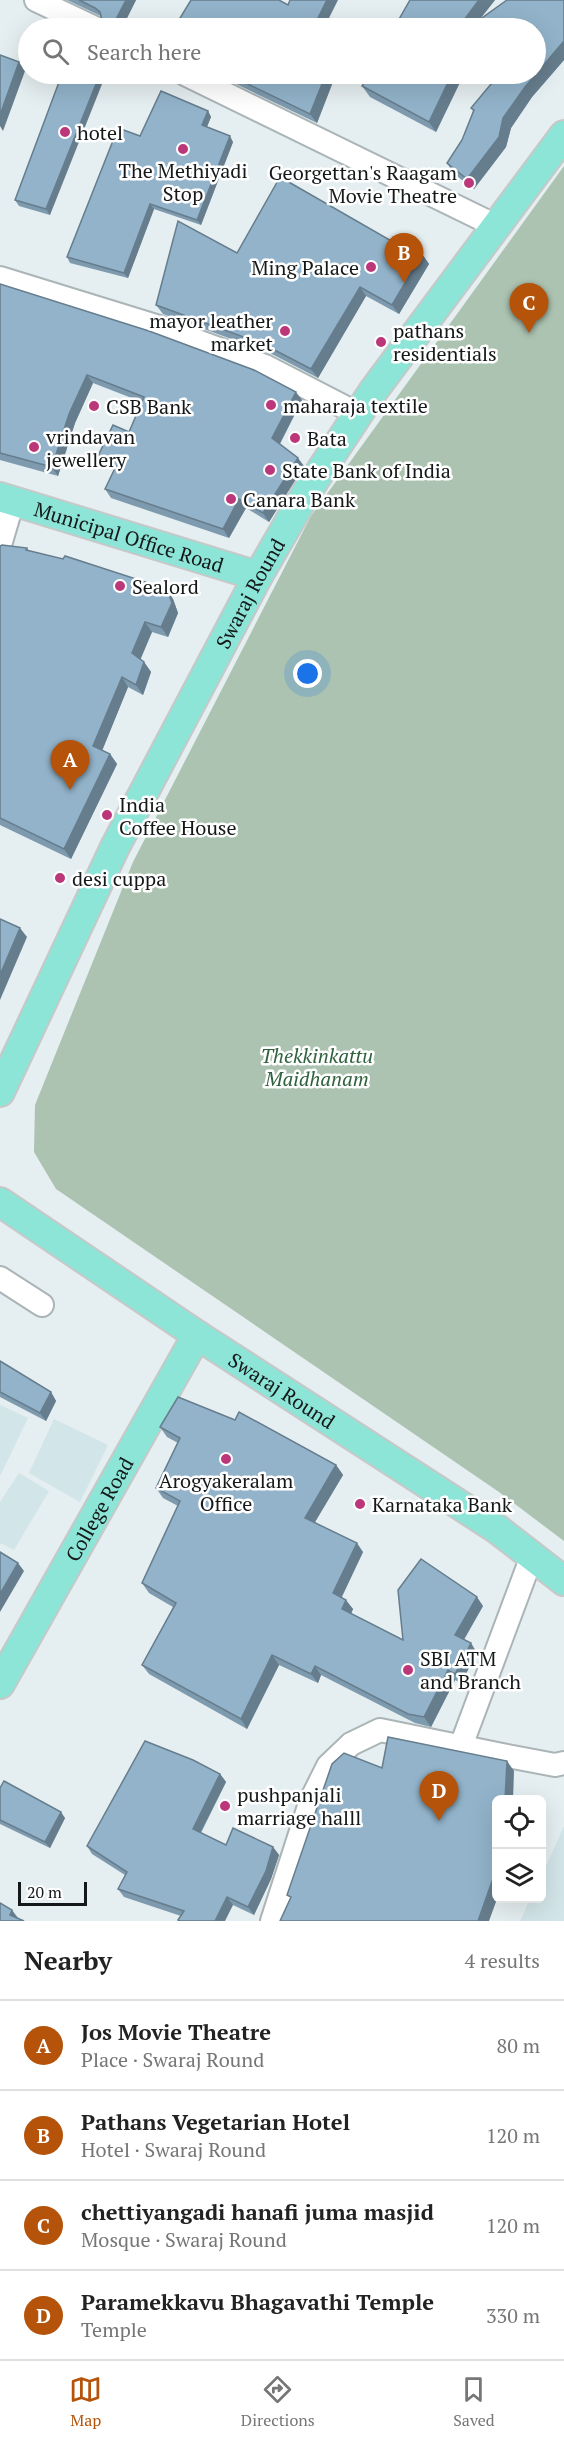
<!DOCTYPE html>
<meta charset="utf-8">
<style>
body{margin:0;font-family:"PT Serif",serif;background:#f2f2f2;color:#222}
.controls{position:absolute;right:18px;bottom:18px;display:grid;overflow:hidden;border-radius:9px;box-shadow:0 6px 24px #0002}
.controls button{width:54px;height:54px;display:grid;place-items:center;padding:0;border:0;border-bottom:2px solid #e0e0e0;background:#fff;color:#222;font:30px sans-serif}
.scale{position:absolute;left:18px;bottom:15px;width:69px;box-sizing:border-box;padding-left:6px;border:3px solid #151819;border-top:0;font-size:16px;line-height:21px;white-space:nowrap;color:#151819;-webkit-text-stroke:4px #fff;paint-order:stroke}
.you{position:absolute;left:308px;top:674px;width:21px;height:21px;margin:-15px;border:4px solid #fff;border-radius:50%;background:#1a73e8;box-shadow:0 0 0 9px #1a73e833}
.badge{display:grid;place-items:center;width:39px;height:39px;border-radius:50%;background:#b45309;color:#fff;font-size:20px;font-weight:700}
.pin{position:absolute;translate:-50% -50px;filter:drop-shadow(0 2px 3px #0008)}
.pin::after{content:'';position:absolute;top:32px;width:21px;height:18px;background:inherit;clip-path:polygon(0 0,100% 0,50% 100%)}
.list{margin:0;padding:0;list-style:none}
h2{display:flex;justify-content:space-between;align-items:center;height:78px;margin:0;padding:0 24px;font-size:26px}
h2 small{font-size:20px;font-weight:400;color:#767676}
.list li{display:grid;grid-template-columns:39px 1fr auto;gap:18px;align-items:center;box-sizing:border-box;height:90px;padding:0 24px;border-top:2px solid #e0e0e0}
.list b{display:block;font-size:22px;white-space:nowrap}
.list p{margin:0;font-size:20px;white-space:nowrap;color:#767676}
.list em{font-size:20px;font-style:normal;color:#767676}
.icon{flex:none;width:33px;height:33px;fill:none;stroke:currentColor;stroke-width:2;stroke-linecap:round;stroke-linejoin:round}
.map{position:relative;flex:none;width:564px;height:1921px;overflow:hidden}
.search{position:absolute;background:#fff;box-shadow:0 6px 24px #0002;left:18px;right:18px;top:18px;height:66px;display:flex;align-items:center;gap:15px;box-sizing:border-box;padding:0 21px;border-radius:33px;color:#767676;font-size:22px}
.sheet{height:438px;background:#fff}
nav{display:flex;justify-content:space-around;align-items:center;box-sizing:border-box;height:84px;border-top:2px solid #e0e0e0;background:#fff;font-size:16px;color:#767676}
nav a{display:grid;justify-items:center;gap:3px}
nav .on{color:#b45309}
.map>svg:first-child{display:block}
.built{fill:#d2e5e8}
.green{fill:#adc3b1}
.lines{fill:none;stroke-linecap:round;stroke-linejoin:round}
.minor-casing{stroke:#abb4b6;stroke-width:26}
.major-casing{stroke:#c7c8c8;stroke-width:32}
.minor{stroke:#fff;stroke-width:22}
.major{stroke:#8ce5d7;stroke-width:28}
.wall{fill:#7e9aae}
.shaded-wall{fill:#667d8d}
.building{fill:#92b3ca;stroke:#667d8d;stroke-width:1.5}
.poi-dot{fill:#bc377a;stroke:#fff;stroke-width:2}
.labels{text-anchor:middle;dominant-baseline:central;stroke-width:5;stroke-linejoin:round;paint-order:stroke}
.poi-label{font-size:20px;fill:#151819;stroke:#fff;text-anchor:start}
.street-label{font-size:20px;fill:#151819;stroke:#fff}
.park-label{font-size:20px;font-style:italic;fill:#2f613d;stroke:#fff}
</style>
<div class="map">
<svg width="564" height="1921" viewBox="0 0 564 1921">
<rect width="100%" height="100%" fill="#e5eef0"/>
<g class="built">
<polygon points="0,1405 28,1418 0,1476"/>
<polygon points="54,1419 108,1445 80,1502 29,1473"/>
<polygon points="19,1473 49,1491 14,1550 0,1543 0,1502"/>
<polygon points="564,1826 564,1921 520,1921 530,1899 542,1898 542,1875"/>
</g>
<polygon class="green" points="564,166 564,1541 499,1492 56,1189 34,1152 35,1105 133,862 311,516"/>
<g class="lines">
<defs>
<g id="minor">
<polyline points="36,0 95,28"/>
<polyline points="185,74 496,226"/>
<polyline points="0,278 159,327 265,366 358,414"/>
<polyline points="0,545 13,501"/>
<polyline points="0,1278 42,1305"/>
<polyline points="461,1746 532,1556"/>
<polyline points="272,1921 311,1800 328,1766 351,1744 380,1730 502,1755 555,1765 564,1763"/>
</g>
<g id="major">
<path id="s1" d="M0,497L258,576"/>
<path id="s2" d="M0,1092L115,847L258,576L306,493L374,390L564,135"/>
<path id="s3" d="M0,1202L197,1335L497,1529L564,1581"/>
<path id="s4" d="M0,1684L197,1335"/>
</g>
</defs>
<use href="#minor" class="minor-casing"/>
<use href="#major" class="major-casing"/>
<use href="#minor" class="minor"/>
<use href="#major" class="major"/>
</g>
<g class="wall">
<polygon points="67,0 136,0 122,28 108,28 102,20 101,16"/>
<polygon points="410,0 495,0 479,20 507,0 564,0 564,60 532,97 511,128 506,147 474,189 454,174 447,163 462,140 473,111 471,108 491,84 508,74 536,74 536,28 394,28"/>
<polygon points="62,74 50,215 19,206 15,200"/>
<polygon points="218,74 336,74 317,123 234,83"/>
<polygon points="370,74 464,74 436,132 370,97 362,86"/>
<polygon points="208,111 211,117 207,127 233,142 201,225 154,209 128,278 70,263 67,257 140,136"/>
<polygon points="400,246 422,254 429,264 399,314 366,296 318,378 270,353 163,314 156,305 237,253"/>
<polygon points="0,284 302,400 280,444 304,466 269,522 246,508 229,538 111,498 105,489 114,470 104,465 98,456 129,432 142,402 93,383 75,423 58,476 0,460"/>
<polygon points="0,546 27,548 29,551 173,599 178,613 168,637 152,632 140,659 144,662 151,672 143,695 128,687 102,750 110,754 117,764 71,859 0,825"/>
<polygon points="0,1361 51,1392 56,1401 46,1421 0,1397"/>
<polygon points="160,1427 336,1465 343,1475 315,1522 363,1552 342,1597 353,1609 351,1614 403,1640 483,1606 464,1640 477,1653 461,1683 455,1680 431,1727 415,1723 321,1675 318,1683 279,1665 247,1729 149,1674 142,1665 173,1607 149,1593 142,1583 178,1506 163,1498 156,1488 178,1443 167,1437"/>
<polygon points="220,1774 226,1782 201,1833 226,1845 273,1847 279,1855 271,1879 254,1915 233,1905 181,1916 124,1897 118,1889 125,1875 92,1854 87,1846"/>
<polygon points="0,1788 65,1818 50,1848 0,1824"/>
</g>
<g class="shaded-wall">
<polygon points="126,0 136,0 122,28 115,28 113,25"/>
<polygon points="327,0 338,0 324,28 317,20"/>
<polygon points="479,0 495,0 473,28 458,28"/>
<polygon points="564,41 564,60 532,97 511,128 506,147 474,189 467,179 503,118 525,87"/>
<polygon points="19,62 25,71 3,131 0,126 0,115"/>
<polygon points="100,74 106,74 50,215 46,209"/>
<polygon points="326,74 336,74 317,123 310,114"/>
<polygon points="452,74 464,74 436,132 429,122"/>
<polygon points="208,111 211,117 205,131 202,125"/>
<polygon points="230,136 233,142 201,225 197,220"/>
<polygon points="150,204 154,209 128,278 124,273"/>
<polygon points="422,254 429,264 399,314 392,305"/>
<polygon points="360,287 366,296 318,378 311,369"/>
<polygon points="87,375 93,383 75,423 58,476 52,467 69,414"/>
<polygon points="296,392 302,400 278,447 272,438"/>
<polygon points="298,458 304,466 269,522 263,513"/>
<polygon points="239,499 246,508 229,538 223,529"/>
<polygon points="167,589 173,599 178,613 168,637 161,627"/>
<polygon points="145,622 152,632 139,663 132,653"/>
<polygon points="144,662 151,672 143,695 136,685"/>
<polygon points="122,677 128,687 100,756 93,746"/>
<polygon points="110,754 117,764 71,859 64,849"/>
<polygon points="20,928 27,937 0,1000 0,975"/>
<polygon points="51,1392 56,1401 46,1421 40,1413"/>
<polygon points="336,1465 343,1475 312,1527 305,1518"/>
<polygon points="357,1543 363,1552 339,1602 333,1593"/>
<polygon points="18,1563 24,1571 0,1612 0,1594"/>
<polygon points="477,1597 483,1606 461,1644 455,1635"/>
<polygon points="346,1600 353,1609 349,1618 342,1609"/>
<polygon points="471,1643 477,1653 461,1683 455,1674"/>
<polygon points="272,1655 279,1665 247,1729 241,1719"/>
<polygon points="315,1666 321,1675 318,1683 311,1674"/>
<polygon points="448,1670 455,1680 431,1727 424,1717"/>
<polygon points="507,1761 514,1771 513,1800 505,1800"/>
<polygon points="220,1774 226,1782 198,1837 193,1829"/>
<polygon points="61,1812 65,1818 50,1848 45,1842"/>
<polygon points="273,1847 279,1855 271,1879 254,1915 248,1907"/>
<polygon points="496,1870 497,1899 489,1921 478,1921"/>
<polygon points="227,1897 233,1905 225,1921 215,1921"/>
<polygon points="12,1910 18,1918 17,1921 10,1915"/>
</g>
<g class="building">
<polygon points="79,0 126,0 113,25 102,20 100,12 95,8"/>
<polygon points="191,0 279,0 288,5 290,0 327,0 317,20 334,28 174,28"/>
<polygon points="410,0 479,0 458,28 394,28"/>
<polygon points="507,0 564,0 564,41 525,87 503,118 499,137 467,179 447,163 462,140 474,110 471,108 491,84 508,74 536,74 536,28 477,28 475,26 474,28 468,28"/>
<polygon points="0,55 19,62 0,115"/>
<polygon points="62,74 100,74 46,209 15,200"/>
<polygon points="227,74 326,74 310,114"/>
<polygon points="370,74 452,74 429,122 362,86"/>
<polygon points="161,91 208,111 202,125 230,136 197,220 150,204 124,273 67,257 118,128 140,136"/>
<polygon points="280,177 400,246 403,240 422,254 392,305 360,287 311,369 263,344 156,305 178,221 237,253"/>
<polygon points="0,284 149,331 254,370 296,392 272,438 298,458 263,513 239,499 223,529 105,489 116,466 98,456 113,425 129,432 144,397 87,375 69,414 52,467 0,453"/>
<polygon points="2,545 27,548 26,550 63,559 65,556 167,589 172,603 161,627 145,622 132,653 144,662 136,685 122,677 93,746 110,754 64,849 0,818 0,546"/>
<polygon points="0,919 20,928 0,975"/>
<polygon points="0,1361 51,1392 40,1413 0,1392"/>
<polygon points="178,1397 235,1420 239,1412 336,1465 305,1518 357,1543 333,1593 346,1600 342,1609 403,1640 398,1590 421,1559 477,1597 455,1635 471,1643 455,1674 448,1670 424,1717 408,1714 315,1666 311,1674 272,1655 241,1719 142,1665 176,1603 142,1583 180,1501 156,1488 180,1438 160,1427"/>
<polygon points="0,1552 18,1563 0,1594"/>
<polygon points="388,1737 507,1761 505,1800 496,1800 496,1870 478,1921 280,1921 291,1897 287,1895 332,1764 344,1753 382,1768"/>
<polygon points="145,1741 193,1760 220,1774 193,1829 226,1845 233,1828 273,1847 266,1871 248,1907 227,1897 215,1921 180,1921 178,1920 184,1911 118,1889 127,1872 87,1846"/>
<polygon points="4,1781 61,1812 45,1842 0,1820 0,1788"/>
<polygon points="0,1903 12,1910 10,1915 24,1921 0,1921"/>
</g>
<g class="poi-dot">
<circle cx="65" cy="132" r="6"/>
<circle cx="183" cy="149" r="6"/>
<circle cx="469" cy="183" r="6"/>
<circle cx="371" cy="267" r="6"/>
<circle cx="285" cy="331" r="6"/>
<circle cx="381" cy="342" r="6"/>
<circle cx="271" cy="405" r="6"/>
<circle cx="94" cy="406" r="6"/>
<circle cx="295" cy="438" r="6"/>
<circle cx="34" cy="447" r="6"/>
<circle cx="270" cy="470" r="6"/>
<circle cx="231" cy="499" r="6"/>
<circle cx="120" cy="586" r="6"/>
<circle cx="107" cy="815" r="6"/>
<circle cx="60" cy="878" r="6"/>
<circle cx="226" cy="1459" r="6"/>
<circle cx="360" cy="1504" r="6"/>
<circle cx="408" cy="1670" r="6"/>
<circle cx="225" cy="1806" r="6"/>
</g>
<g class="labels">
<g class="poi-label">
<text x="77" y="132">hotel</text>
<text x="183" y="170" text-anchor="middle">The Methiyadi<tspan x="183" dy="23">Stop</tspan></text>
<text x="457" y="172" text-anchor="end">Georgettan's Raagam<tspan x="457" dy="23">Movie Theatre</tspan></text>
<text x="359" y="267" text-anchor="end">Ming Palace</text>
<text x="273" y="320" text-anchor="end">mayor leather<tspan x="273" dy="23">market</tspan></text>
<text x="393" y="330">pathans<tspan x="393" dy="23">residentials</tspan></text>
<text x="283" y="405">maharaja textile</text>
<text x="106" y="406">CSB Bank</text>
<text x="46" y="436">vrindavan<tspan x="46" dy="23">jewellery</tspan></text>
<text x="307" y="438">Bata</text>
<text x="282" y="470">State Bank of India</text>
<text x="243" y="499">Canara Bank</text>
<text x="132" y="586">Sealord</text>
<text x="119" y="804">India<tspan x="119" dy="23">Coffee House</tspan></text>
<text x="72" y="878">desi cuppa</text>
<text x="226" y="1480" text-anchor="middle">Arogyakeralam<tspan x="226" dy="23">Office</tspan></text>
<text x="372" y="1504">Karnataka Bank</text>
<text x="420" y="1658">SBI ATM<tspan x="420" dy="23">and Branch</tspan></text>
<text x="237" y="1794">pushpanjali<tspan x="237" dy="23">marriage halll</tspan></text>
</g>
<g class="street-label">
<text stroke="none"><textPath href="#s1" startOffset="135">Municipal Office Road</textPath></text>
<text stroke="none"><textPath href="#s2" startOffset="558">Swaraj Round</textPath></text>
<text stroke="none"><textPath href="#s3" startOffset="339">Swaraj Round</textPath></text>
<text stroke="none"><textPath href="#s4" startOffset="201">College Road</textPath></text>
</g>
<g class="park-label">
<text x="317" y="1055">Thekkinkattu<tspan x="317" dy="23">Maidhanam</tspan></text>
</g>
</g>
</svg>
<div class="controls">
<button><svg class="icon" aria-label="locate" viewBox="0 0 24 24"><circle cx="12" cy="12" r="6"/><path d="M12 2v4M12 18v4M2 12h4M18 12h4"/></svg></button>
<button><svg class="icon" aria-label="layers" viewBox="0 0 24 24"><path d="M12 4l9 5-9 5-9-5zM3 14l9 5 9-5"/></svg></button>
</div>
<div class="scale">20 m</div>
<div class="you"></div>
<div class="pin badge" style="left:70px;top:790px">A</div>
<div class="pin badge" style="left:404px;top:283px">B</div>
<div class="pin badge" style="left:529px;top:333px">C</div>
<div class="pin badge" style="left:439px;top:1821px">D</div>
<div class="search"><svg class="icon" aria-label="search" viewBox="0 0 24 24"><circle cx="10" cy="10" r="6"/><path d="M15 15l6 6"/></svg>Search here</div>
</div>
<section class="sheet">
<h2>Nearby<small>4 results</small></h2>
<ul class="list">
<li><span class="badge">A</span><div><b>Jos Movie Theatre</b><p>Place · Swaraj Round</p></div><em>80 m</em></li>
<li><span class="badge">B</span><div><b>Pathans Vegetarian Hotel</b><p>Hotel · Swaraj Round</p></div><em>120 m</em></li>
<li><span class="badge">C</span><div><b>chettiyangadi hanafi juma masjid</b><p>Mosque · Swaraj Round</p></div><em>120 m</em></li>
<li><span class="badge">D</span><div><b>Paramekkavu Bhagavathi Temple</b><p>Temple</p></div><em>330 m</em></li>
</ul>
</section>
<nav>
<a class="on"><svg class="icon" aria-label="map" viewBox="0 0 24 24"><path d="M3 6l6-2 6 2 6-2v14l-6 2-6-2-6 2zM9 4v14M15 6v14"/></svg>Map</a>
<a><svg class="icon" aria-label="directions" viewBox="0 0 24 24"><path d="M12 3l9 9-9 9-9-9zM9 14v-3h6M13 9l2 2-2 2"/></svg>Directions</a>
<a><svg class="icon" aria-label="saved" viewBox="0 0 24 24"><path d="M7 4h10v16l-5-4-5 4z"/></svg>Saved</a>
</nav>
